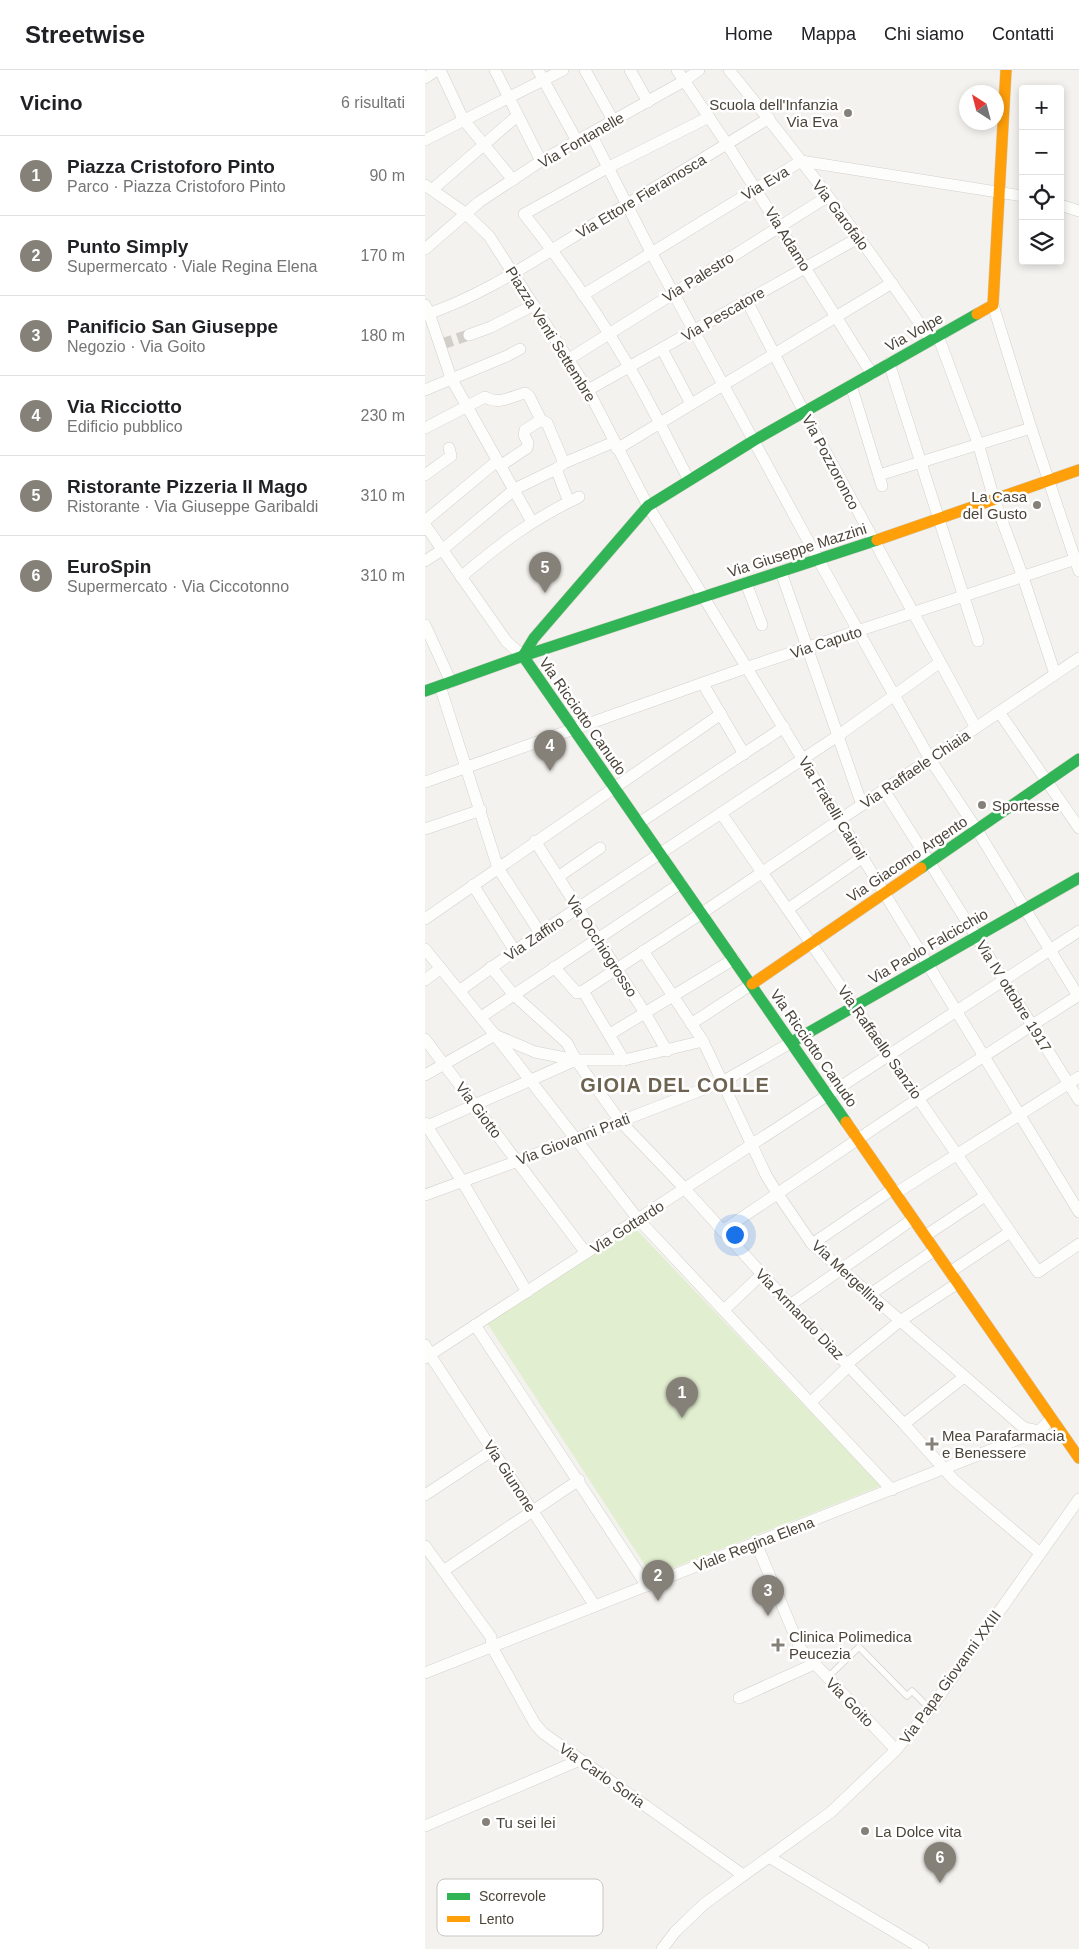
<!DOCTYPE html>
<html lang="it">
<meta charset="utf-8">
<style>
body{margin:0;font-family:Helvetica,sans-serif;background:#f2f2f2;color:#202124}
.controls{position:absolute;right:15px;top:15px;display:grid;overflow:hidden;border-radius:5px;box-shadow:0 2px 8px #0003}
.controls button{width:45px;height:45px;display:grid;place-items:center;padding:0;border:0;border-bottom:1px solid #e0e0e0;background:#fff;color:#202124;font:25px sans-serif}
.compass{position:absolute;left:534px;top:15px;width:45px;height:45px;border-radius:50%;background:#fff;box-shadow:0 2px 8px #0003;rotate:324deg}
.you{position:absolute;left:309px;top:1164px;width:18px;height:18px;margin:-12px;border:4px solid #fff;border-radius:50%;background:#1a73e8;box-shadow:0 0 0 8px #1a73e833}
.badge{display:grid;place-items:center;width:32px;height:32px;border-radius:50%;background:#868178;color:#fff;font-size:16px;font-weight:700}
.pin{position:absolute;translate:-50% -41px;filter:drop-shadow(0 1px 2px #0008)}
.pin::after{content:'';position:absolute;top:26px;width:18px;height:15px;background:inherit;clip-path:polygon(0 0,100% 0,50% 100%)}
.list{margin:0;padding:0;list-style:none}
h2{display:flex;justify-content:space-between;align-items:center;height:65px;margin:0;padding:0 20px;font-size:21px}
h2 small{font-size:16px;font-weight:400;color:#757577}
.list li{display:grid;grid-template-columns:32px 1fr auto;gap:15px;align-items:center;box-sizing:border-box;height:80px;padding:0 20px;border-top:1px solid #e0e0e0}
.list b{display:block;font-size:19px;white-space:nowrap}
.list p{margin:0;font-size:16px;white-space:nowrap;color:#757577}
.list em{font-size:16px;font-style:normal;color:#757577}
.icon{flex:none;width:28px;height:28px;fill:none;stroke:currentColor;stroke-width:2;stroke-linecap:round;stroke-linejoin:round}
.map{position:relative;flex:none;width:654px;height:1879px;overflow:hidden}
header{display:flex;align-items:center;gap:30px;box-sizing:border-box;height:70px;padding:0 25px;background:#fff;border-bottom:1px solid #e0e0e0}
header strong{font-size:24px}
nav{display:flex;gap:28px;margin-inline-start:auto;font-size:18px}
main{display:flex}
aside{flex:1;background:#fff}
.map>svg:first-child{display:block}
.green{fill:#e1eecf}
.lines{fill:none;stroke-linecap:round;stroke-linejoin:round}
.street-tunnel{stroke:#d2cfca;stroke-width:11;stroke-dasharray:11 5.5;stroke-linecap:butt}
.lane-casing{stroke:#d2d0cb;stroke-width:7}
.street-casing{stroke:#d2d0cb;stroke-width:12}
.fast-casing{stroke:#d3cfc5;stroke-width:12}
.slow-casing{stroke:#d3cfc5;stroke-width:12}
.lane{stroke:#fdfdfc;stroke-width:5.5}
.street{stroke:#fdfdfc;stroke-width:11}
.fast{stroke:#30b455;stroke-width:11}
.slow{stroke:#ff9f0a;stroke-width:11}
.poi-dot{fill:#868178;stroke:#fff;stroke-width:2}
.labels{text-anchor:middle;dominant-baseline:central;stroke-width:5;stroke-linejoin:round;paint-order:stroke}
.poi-label{font-size:15px;fill:#4b4439;stroke:#fff;text-anchor:start}
.street-label{font-size:15px;fill:#4b4439;stroke:#fff}
.district-label{font-size:20px;font-weight:bold;letter-spacing:1px;fill:#6e6250;stroke:#fff}
.key{fill:#fff;stroke:#c9c7c4;stroke-width:1}
.key-label{font-size:14px;fill:#4b4439}
</style>
<header>
<strong>Streetwise</strong>
<nav><a>Home</a><a>Mappa</a><a>Chi siamo</a><a>Contatti</a></nav>
</header>
<main>
<aside>
<h2>Vicino<small>6 risultati</small></h2>
<ul class="list">
<li><span class="badge">1</span><div><b>Piazza Cristoforo Pinto</b><p>Parco · Piazza Cristoforo Pinto</p></div><em>90 m</em></li>
<li><span class="badge">2</span><div><b>Punto Simply</b><p>Supermercato · Viale Regina Elena</p></div><em>170 m</em></li>
<li><span class="badge">3</span><div><b>Panificio San Giuseppe</b><p>Negozio · Via Goito</p></div><em>180 m</em></li>
<li><span class="badge">4</span><div><b>Via Ricciotto</b><p>Edificio pubblico</p></div><em>230 m</em></li>
<li><span class="badge">5</span><div><b>Ristorante Pizzeria Il Mago</b><p>Ristorante · Via Giuseppe Garibaldi</p></div><em>310 m</em></li>
<li><span class="badge">6</span><div><b>EuroSpin</b><p>Supermercato · Via Ciccotonno</p></div><em>310 m</em></li>
</ul>
</aside>
<div class="map">
<svg width="654" height="1879" viewBox="0 0 654 1879">
<rect width="100%" height="100%" fill="#f4f2ee"/>
<polygon class="green" points="209,1157 456,1416 227,1506 62,1253"/>
<g class="lines">
<polyline class="street-tunnel" points="17,274 44,265"/>
<defs>
<polyline id="lane" points="402,1608 434,1577 482,1626 487,1621 505,1639"/>
<g id="street">
<polyline points="15,0 38,49 88,110"/>
<polyline points="70,0 116,91"/>
<polyline points="113,0 152,71"/>
<polyline points="160,0 188,50"/>
<polyline points="205,0 223,32"/>
<polyline points="252,0 302,74 447,304"/>
<path d="M304,0C375,87 443,177 506,270"/>
<polyline points="0,8 12,0"/>
<polyline points="166,64 226,182 393,489 469,625 505,689 552,760 653,926"/>
<polyline points="0,70 138,0"/>
<polyline points="0,115 40,143 64,166 163,320 223,436 654,1142"/>
<polyline points="8,119 92,46"/>
<polyline points="635,135 654,141"/>
<polyline points="0,179 54,132 116,91 259,11 274,0"/>
<polyline points="158,225 376,91 598,126"/>
<polyline points="322,231 379,342 551,658"/>
<polyline points="0,235 4,243 26,308 107,452"/>
<polyline points="568,235 606,358 654,501"/>
<path d="M0,245C59,225 108,191 161,159C222,122 283,86 344,48"/>
<polyline points="44,265 66,257 109,235"/>
<polyline points="513,266 553,373 569,429 598,507 630,604"/>
<polyline points="237,279 266,334"/>
<polyline points="144,289 402,127"/>
<polyline points="464,293 553,571"/>
<polyline points="426,315 457,416"/>
<polyline points="0,320 82,286 95,279"/>
<polyline points="163,320 433,168"/>
<polyline points="116,350 122,353 139,393"/>
<path d="M0,358L60,327C73,335 86,327 100,323L104,326L116,350L100,360L99,365L103,373L102,378L75,396"/>
<polyline points="192,379 467,213"/>
<polyline points="131,399 144,432"/>
<polyline points="0,405 26,386 24,378"/>
<polyline points="454,405 606,358"/>
<path d="M264,410C244,372 225,332 203,295C172,242 137,192 99,144L182,98L284,47"/>
<polyline points="0,451 72,391"/>
<polyline points="0,455 82,572 98,586"/>
<polyline points="0,491 17,480 90,419 131,399 139,393 189,372"/>
<polyline points="356,502 437,735"/>
<path d="M36,507C76,473 106,450 154,427"/>
<polyline points="321,513 337,555"/>
<polyline points="0,555 26,612"/>
<polyline points="278,614 319,684"/>
<polyline points="15,616 73,798 115,863"/>
<polyline points="574,642 654,758"/>
<polyline points="0,712 323,597 654,488"/>
<polyline points="459,720 654,1030"/>
<polyline points="296,743 613,1202 654,1174"/>
<polyline points="214,753 359,657"/>
<polyline points="0,759 56,740"/>
<polyline points="110,771 220,943 242,981"/>
<polyline points="133,807 175,778"/>
<polyline points="48,815 90,881"/>
<polyline points="363,839 438,787"/>
<polyline points="0,849 296,644"/>
<polyline points="0,879 70,965 110,982 151,990 199,990 278,971"/>
<polyline points="218,881 278,971 341,1105 352,1123 387,1174 599,1358 614,1361"/>
<polyline points="66,897 89,925 142,973 151,990 195,1051 260,1119 365,1235 479,1354 529,1410 615,1483"/>
<polyline points="129,897 152,923 158,921 199,990"/>
<polyline points="0,910 16,898"/>
<polyline points="34,921 115,863 414,665 514,593"/>
<polyline points="158,921 277,843 654,588"/>
<polyline points="56,947 256,813"/>
<polyline points="266,954 327,914"/>
<polyline points="185,964 309,889"/>
<polyline points="0,969 161,1183"/>
<polyline points="0,1005 70,965 213,1149 467,1420"/>
<polyline points="0,1053 37,1111 102,1222"/>
<polyline points="0,1057 151,990"/>
<polyline points="471,1123 654,1007"/>
<polyline points="0,1125 93,1091 297,1012 367,972"/>
<polyline points="297,1161 494,1028 654,925"/>
<polyline points="500,1166 560,1126"/>
<polyline points="387,1174 468,1119"/>
<polyline points="525,1202 585,1162"/>
<polyline points="444,1225 510,1180"/>
<polyline points="365,1235 488,1149"/>
<polyline points="299,1240 336,1205"/>
<polyline points="50,1255 222,1516"/>
<polyline points="0,1275 5,1285 170,1536"/>
<polyline points="0,1288 654,861"/>
<polyline points="422,1294 475,1251 533,1213"/>
<polyline points="386,1332 424,1296"/>
<polyline points="479,1354 539,1307"/>
<polyline points="0,1425 68,1380"/>
<polyline points="331,1473 375,1578 471,1680"/>
<polyline points="0,1476 66,1567 67,1577 110,1654 118,1663 318,1805"/>
<polyline points="18,1501 154,1410"/>
<polyline points="0,1603 614,1361 626,1349"/>
<polyline points="314,1628 389,1594"/>
<polyline points="0,1756 155,1690"/>
<polyline points="344,1787 498,1879"/>
<polyline points="237,1879 250,1862 279,1834 406,1742 471,1680 505,1639 654,1429"/>
</g>
<g id="fast">
<polyline points="98,586 421,1052"/>
<polyline points="98,586 109,568 223,436 328,371 552,244"/>
<polyline points="0,621 98,586 452,470"/>
<polyline points="496,798 654,689"/>
<polyline points="367,972 654,808"/>
</g>
<g id="slow">
<polyline points="552,244 568,235 581,0"/>
<polyline points="452,470 654,400"/>
<polyline points="327,914 496,798"/>
<polyline points="421,1052 654,1388"/>
</g>
</defs>
<use href="#lane" class="lane-casing"/>
<use href="#street" class="street-casing"/>
<use href="#fast" class="fast-casing"/>
<use href="#slow" class="slow-casing"/>
<use href="#lane" class="lane"/>
<use href="#street" class="street"/>
<use href="#fast" class="fast"/>
<use href="#slow" class="slow"/>
</g>
<g class="poi-dot">
<circle cx="423" cy="43" r="5"/>
<circle cx="612" cy="435" r="5"/>
<circle cx="557" cy="735" r="5"/>
<path d="M504.5 1366.5h5v5h5v5h-5v5h-5v-5h-5v-5h5z"/>
<path d="M350.5 1567.5h5v5h5v5h-5v5h-5v-5h-5v-5h5z"/>
<circle cx="61" cy="1752" r="5"/>
<circle cx="440" cy="1761" r="5"/>
</g>
<g class="labels">
<g class="poi-label">
<text x="413" y="34" text-anchor="end">Scuola dell'Infanzia<tspan x="413" dy="17">Via Eva</tspan></text>
<text x="602" y="426" text-anchor="end">La Casa<tspan x="602" dy="17">del Gusto</tspan></text>
<text x="567" y="735">Sportesse</text>
<text x="517" y="1365">Mea Parafarmacia<tspan x="517" dy="17">e Benessere</tspan></text>
<text x="364" y="1566">Clinica Polimedica<tspan x="364" dy="17">Peucezia</tspan></text>
<text x="71" y="1752">Tu sei lei</text>
<text x="450" y="1761">La Dolce vita</text>
</g>
<g class="street-label">
<text transform="translate(156 70) rotate(-30)">Via Fontanelle</text>
<text transform="translate(340 113) rotate(-31)">Via Eva</text>
<text transform="translate(216 126) rotate(-31)">Via Ettore Fieramosca</text>
<text transform="translate(416 145) rotate(53)">Via Garofalo</text>
<text transform="translate(363 169) rotate(58)">Via Adamo</text>
<text transform="translate(273 207) rotate(-32)">Via Palestro</text>
<text transform="translate(298 244) rotate(-30)">Via Pescatore</text>
<text transform="translate(489 262) rotate(-29)">Via Volpe</text>
<text transform="translate(126 264) rotate(58)">Piazza Venti Settembre</text>
<text transform="translate(406 392) rotate(62)">Via Pozzoronco</text>
<text transform="translate(372 480) rotate(-18)">Via Giuseppe Mazzini</text>
<text transform="translate(401 572) rotate(-18)">Via Caputo</text>
<text transform="translate(158 646) rotate(55)">Via Ricciotto Canudo</text>
<text transform="translate(490 699) rotate(-34)">Via Raffaele Chiaia</text>
<text transform="translate(408 738) rotate(59)">Via Fratelli Cairoli</text>
<text transform="translate(482 789) rotate(-34)">Via Giacomo Argento</text>
<text transform="translate(109 868) rotate(-34)">Via Zaffiro</text>
<text transform="translate(177 876) rotate(57)">Via Occhiogrosso</text>
<text transform="translate(503 876) rotate(-30)">Via Paolo Falcicchio</text>
<text transform="translate(589 926) rotate(58)">Via IV ottobre 1917</text>
<text transform="translate(455 972) rotate(55)">Via Raffaello Sanzio</text>
<text transform="translate(389 978) rotate(55)">Via Ricciotto Canudo</text>
<text transform="translate(54 1040) rotate(53)">Via Giotto</text>
<text transform="translate(148 1069) rotate(-21)">Via Giovanni Prati</text>
<text transform="translate(202 1157) rotate(-33)">Via Gottardo</text>
<text transform="translate(424 1205) rotate(43)">Via Mergellina</text>
<text transform="translate(375 1244) rotate(46)">Via Armando Diaz</text>
<text transform="translate(85 1406) rotate(57)">Via Giunone</text>
<text transform="translate(329 1474) rotate(-21)">Viale Regina Elena</text>
<text transform="translate(525 1607) rotate(-54)">Via Papa Giovanni XXIII</text>
<text transform="translate(425 1632) rotate(46)">Via Goito</text>
<text transform="translate(177 1705) rotate(35)">Via Carlo Soria</text>
</g>
<g class="district-label">
<text x="250" y="1015">GIOIA DEL COLLE</text>
</g>
</g>
<rect x="12" y="1809" width="166" height="57" rx="8" class="key"/>
<rect x="22" y="1823" width="23" height="7" fill="#30b455"/>
<rect x="22" y="1846" width="23" height="6" fill="#ff9f0a"/>
<g class="key-label">
<text x="54" y="1831">Scorrevole</text>
<text x="54" y="1854">Lento</text>
</g>
</svg>
<div class="controls">
<button>+</button>
<button>−</button>
<button><svg class="icon" aria-label="locate" viewBox="0 0 24 24"><circle cx="12" cy="12" r="6"/><path d="M12 2v4M12 18v4M2 12h4M18 12h4"/></svg></button>
<button><svg class="icon" aria-label="layers" viewBox="0 0 24 24"><path d="M12 4l9 5-9 5-9-5zM3 14l9 5 9-5"/></svg></button>
</div>
<svg class="compass" viewBox="-18 -18 36 36"><path d="M0-13l5 13h-10z" fill="#e53935"/><path d="M0 13l5-13h-10z" fill="#757577"/></svg>
<div class="you"></div>
<div class="pin badge" style="left:257px;top:1348px">1</div>
<div class="pin badge" style="left:233px;top:1531px">2</div>
<div class="pin badge" style="left:343px;top:1546px">3</div>
<div class="pin badge" style="left:125px;top:701px">4</div>
<div class="pin badge" style="left:120px;top:523px">5</div>
<div class="pin badge" style="left:515px;top:1813px">6</div>
</div>
</main>
